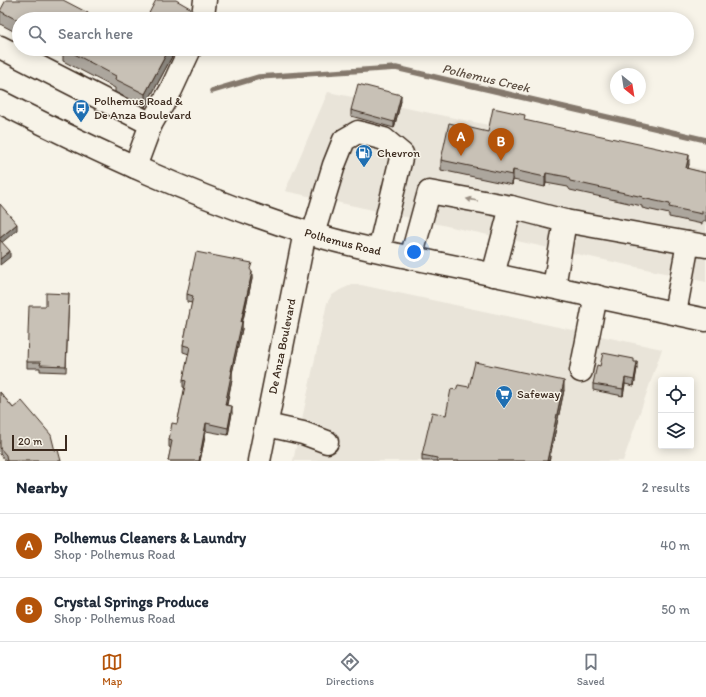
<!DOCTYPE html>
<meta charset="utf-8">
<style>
body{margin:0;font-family:Itim,sans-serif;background:#f2f2f3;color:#1f2937}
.controls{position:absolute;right:12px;bottom:12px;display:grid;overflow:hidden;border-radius:4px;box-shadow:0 2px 10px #0003}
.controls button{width:36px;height:36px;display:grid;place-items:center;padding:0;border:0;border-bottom:1px solid #e0e1e3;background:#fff;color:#1f2937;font:20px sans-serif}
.compass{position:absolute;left:610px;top:68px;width:36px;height:36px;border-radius:50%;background:#fff;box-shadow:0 2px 10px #0003;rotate:150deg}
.scale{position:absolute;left:12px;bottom:10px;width:55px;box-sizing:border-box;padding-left:4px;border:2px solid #3b2a1e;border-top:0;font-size:11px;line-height:14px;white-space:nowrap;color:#3b2a1e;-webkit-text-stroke:3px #f7f3e8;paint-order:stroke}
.you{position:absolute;left:414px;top:252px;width:14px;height:14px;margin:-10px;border:3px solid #fff;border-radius:50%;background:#1a73e8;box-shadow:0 0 0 6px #1a73e833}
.badge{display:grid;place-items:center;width:26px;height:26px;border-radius:50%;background:#b45309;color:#fff;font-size:13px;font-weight:700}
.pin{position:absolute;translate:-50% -33px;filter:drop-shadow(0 1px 2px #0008)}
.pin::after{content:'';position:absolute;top:21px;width:14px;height:12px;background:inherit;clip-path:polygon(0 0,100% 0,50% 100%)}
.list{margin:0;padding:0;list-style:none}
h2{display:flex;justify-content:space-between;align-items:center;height:52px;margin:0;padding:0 16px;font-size:17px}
h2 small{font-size:13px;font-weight:400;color:#747a83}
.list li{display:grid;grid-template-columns:26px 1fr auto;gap:12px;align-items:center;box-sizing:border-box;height:64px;padding:0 16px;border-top:1px solid #e0e1e3}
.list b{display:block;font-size:15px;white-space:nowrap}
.list p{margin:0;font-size:13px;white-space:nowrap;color:#747a83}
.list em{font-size:13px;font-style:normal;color:#747a83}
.icon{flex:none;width:22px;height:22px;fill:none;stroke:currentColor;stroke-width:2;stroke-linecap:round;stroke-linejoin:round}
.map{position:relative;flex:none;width:706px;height:461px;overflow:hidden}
.search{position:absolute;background:#fff;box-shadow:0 2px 10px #0003;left:12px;right:12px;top:12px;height:44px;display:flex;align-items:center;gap:10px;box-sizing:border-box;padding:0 14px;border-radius:22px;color:#747a83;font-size:15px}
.sheet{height:180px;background:#fff}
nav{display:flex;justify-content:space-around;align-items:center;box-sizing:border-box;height:56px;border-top:1px solid #e0e1e3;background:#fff;font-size:11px;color:#747a83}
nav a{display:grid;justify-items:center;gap:2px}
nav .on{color:#b45309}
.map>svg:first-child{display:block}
.built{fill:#e9e4d9}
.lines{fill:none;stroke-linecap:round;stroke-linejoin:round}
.stream{stroke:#84786c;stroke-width:5.5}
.minor-casing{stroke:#3b2a1e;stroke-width:25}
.major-casing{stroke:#3b2a1e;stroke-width:25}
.minor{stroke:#f7f3e8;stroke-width:22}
.major{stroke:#f7f3e8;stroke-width:22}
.wall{fill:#aca69d;stroke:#3b2a1e}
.shaded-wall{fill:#8c877f;stroke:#3b2a1e}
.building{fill:#c8c1b6;stroke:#3b2a1e}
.oneway{fill:#998e83}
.labels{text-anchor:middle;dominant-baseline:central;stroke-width:3;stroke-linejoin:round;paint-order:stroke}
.poi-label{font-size:12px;fill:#3b2a1e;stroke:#f7f3e8;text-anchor:start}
.street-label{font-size:12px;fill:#3b2a1e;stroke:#f7f3e8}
.water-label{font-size:13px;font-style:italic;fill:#5f5145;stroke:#f7f3e8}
</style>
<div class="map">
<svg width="706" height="461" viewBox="0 0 706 461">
<rect width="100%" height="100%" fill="#f7f3e8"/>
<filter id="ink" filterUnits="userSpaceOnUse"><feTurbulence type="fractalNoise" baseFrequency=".025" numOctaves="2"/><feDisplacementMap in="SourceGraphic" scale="8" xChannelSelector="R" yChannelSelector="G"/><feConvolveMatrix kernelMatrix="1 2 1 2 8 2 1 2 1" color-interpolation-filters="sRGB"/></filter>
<g filter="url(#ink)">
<g class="built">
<polygon points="328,92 706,170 706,282 285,191"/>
<polygon points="351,285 361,285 662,349 623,461 293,461 327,303 331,296 340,290"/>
</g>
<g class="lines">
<polyline class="stream" points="212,91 259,77 396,68 706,140"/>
<defs>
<g id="minor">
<polyline points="202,19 203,16 205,0"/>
<polyline points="0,47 151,124 135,167"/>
<polyline points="151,124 171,90 190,49"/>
<polyline points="313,234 334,165 344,140 358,132 384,139 402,154 379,250"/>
<polyline points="411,258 429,192 511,207"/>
<polyline points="493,275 511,207 565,221"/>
<polyline points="554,287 565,221 688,243"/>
<polyline points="675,313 688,243 706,246"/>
<polyline points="581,371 596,296"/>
<polyline points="267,425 303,433 327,442"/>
<path id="s1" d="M259,461L305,232"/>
</g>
<g id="major">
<path id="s2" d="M0,102C98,152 199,199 305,232C361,249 419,259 476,271C553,287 629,304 706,320"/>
</g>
</defs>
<use href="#minor" class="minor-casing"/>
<use href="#major" class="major-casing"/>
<use href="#minor" class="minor"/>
<use href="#major" class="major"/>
</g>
<g class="wall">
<polygon points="0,11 88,19 19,19 19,34 0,24"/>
<polygon points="53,49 176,49 145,107 115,92 115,88 63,61 63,54"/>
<polygon points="401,101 394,128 351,116 351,110"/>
<polygon points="525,121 689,164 688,169 706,173 706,221 702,221 702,224 669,217 669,214 642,208 642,206 570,190 568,187 546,183 545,187 513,180 512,185 441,170 441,160 488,132"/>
<polygon points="251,271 252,279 242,324 242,329 232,373 232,379 227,405 232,413 228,435 206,431 200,461 168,461 171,448 169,447 169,440 177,424 185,388 183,387 183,380 189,354 183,352 183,345 192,303 187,302 187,294"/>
<polygon points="69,294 66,372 40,371 40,368 27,368 27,362 46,306"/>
<polygon points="634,362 637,368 634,386 625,384 623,396 593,390 593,384 600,366"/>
<polygon points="456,390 564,390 549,461 422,461 422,455 446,415"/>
<polygon points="0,392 13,408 55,451 61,461 6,461 0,454"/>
</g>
<g class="shaded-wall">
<polygon points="190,10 190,19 185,19"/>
<polygon points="88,13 88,19 84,19"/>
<polygon points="169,49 176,49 145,107 145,94"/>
<polygon points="401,95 401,101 394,128 394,122"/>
<polygon points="689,155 689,164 686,178 686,168"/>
<polygon points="513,170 513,180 512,185 512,175"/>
<polygon points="546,173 546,183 545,187 545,177"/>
<polygon points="17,224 17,230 0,244 0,238"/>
<polygon points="10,251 10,257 0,265 0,259"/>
<polygon points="252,272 252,279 242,324 242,329 232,373 232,379 225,412 225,405 231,371"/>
<polygon points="637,362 637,368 634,386 634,380"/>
<polygon points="625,378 625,384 623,396 623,389"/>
<polygon points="564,381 564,390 549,461 547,461"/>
<polygon points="232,406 232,413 228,435 228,428"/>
<polygon points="206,423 206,431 200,461 199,461"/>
</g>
<g class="building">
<polygon points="6,0 63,0 88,13 84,19 19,19 19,21 0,11"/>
<polygon points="156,0 176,0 190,8 190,10 185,19 146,19"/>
<polygon points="65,49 169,49 145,94 115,79 116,76"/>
<polygon points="358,84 401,95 394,122 351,110"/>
<polygon points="493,108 525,115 524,120 574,131 574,130 689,155 686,168 706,173 706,212 702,211 702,214 669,207 670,204 642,198 643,197 570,181 568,177 546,173 545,177 513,170 512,175 441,160 449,123 488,132"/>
<polygon points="0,204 17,224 0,238"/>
<polygon points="0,240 10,251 0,259"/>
<polygon points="196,252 252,263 250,269 252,272 241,322 242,322 231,371 232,371 225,405 232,406 228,428 206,423 199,461 168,461 172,441 169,440 172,423 177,424 186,381 183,380 190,347 183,345 193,296 187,294"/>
<polygon points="46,293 69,294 66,366 40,365 41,362 27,362 29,306 46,306"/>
<polygon points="603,353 634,359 634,362 637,362 634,380 625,378 623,389 593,384 597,365 600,366"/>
<polygon points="475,362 564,381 547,461 437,461 437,458 422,455 432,412 446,415 451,389 456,390 458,385 469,387"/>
<polygon points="0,392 13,408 22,401 51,435 55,451 58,450 61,461 7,461 6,455 0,448"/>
</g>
<defs><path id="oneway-solid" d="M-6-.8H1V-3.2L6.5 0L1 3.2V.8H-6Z"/></defs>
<use class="oneway" href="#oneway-solid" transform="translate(472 200) rotate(-170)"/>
</g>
<defs>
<symbol id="bus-pin" viewBox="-11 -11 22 30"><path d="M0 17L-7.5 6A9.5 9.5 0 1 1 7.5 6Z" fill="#1f6fb2" stroke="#f7f3e8"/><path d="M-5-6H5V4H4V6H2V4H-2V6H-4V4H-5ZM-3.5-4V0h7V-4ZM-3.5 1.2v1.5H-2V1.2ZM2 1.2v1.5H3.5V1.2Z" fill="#fff"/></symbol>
<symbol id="fuel-pin" viewBox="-11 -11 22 30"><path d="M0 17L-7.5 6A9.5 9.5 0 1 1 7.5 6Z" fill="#1f6fb2" stroke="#f7f3e8"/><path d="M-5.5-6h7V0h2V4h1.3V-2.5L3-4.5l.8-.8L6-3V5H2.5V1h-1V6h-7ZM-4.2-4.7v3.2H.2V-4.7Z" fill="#fff"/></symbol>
<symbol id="supermarket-pin" viewBox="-11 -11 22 30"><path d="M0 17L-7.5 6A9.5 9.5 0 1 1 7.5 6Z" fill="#1f6fb2" stroke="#f7f3e8"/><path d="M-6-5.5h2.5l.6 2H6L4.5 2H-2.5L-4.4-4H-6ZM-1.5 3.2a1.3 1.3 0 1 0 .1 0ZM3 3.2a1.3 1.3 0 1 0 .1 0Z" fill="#fff"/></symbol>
</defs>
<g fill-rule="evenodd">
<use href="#bus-pin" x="71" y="98" width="20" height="27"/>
<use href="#fuel-pin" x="354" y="143" width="20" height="27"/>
<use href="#supermarket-pin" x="494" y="384" width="20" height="27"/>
</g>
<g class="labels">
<g class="poi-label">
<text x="94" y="101">Polhemus Road &amp;<tspan x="94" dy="14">De Anza Boulevard</tspan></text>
<text x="377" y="153">Chevron</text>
<text x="517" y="394">Safeway</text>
</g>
<g class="street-label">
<text stroke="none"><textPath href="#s2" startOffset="371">Polhemus Road</textPath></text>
<text stroke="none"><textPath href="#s1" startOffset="117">De Anza Boulevard</textPath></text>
</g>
<g class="water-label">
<text transform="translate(486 78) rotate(13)">Polhemus Creek</text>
</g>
</g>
</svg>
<div class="controls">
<button><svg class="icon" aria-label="locate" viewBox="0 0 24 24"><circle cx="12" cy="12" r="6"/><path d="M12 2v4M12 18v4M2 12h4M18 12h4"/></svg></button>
<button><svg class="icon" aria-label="layers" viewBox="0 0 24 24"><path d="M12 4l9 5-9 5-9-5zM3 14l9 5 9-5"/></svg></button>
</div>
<svg class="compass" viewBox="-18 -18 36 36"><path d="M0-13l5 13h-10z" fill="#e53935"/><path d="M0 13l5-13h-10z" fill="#747a83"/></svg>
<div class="scale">20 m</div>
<div class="you"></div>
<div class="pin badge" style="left:461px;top:156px">A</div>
<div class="pin badge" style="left:501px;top:161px">B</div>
<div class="search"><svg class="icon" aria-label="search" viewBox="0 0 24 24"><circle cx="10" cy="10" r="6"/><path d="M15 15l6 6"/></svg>Search here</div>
</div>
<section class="sheet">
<h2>Nearby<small>2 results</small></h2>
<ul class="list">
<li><span class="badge">A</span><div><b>Polhemus Cleaners &amp; Laundry</b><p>Shop · Polhemus Road</p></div><em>40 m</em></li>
<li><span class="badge">B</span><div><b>Crystal Springs Produce</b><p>Shop · Polhemus Road</p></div><em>50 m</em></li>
</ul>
</section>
<nav>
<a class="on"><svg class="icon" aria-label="map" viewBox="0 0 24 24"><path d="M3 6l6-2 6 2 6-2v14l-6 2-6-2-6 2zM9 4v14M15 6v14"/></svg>Map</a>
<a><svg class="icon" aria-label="directions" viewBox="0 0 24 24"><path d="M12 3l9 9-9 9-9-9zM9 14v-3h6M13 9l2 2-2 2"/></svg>Directions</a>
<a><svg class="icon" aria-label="saved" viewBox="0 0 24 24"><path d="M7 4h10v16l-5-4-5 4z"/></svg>Saved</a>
</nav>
